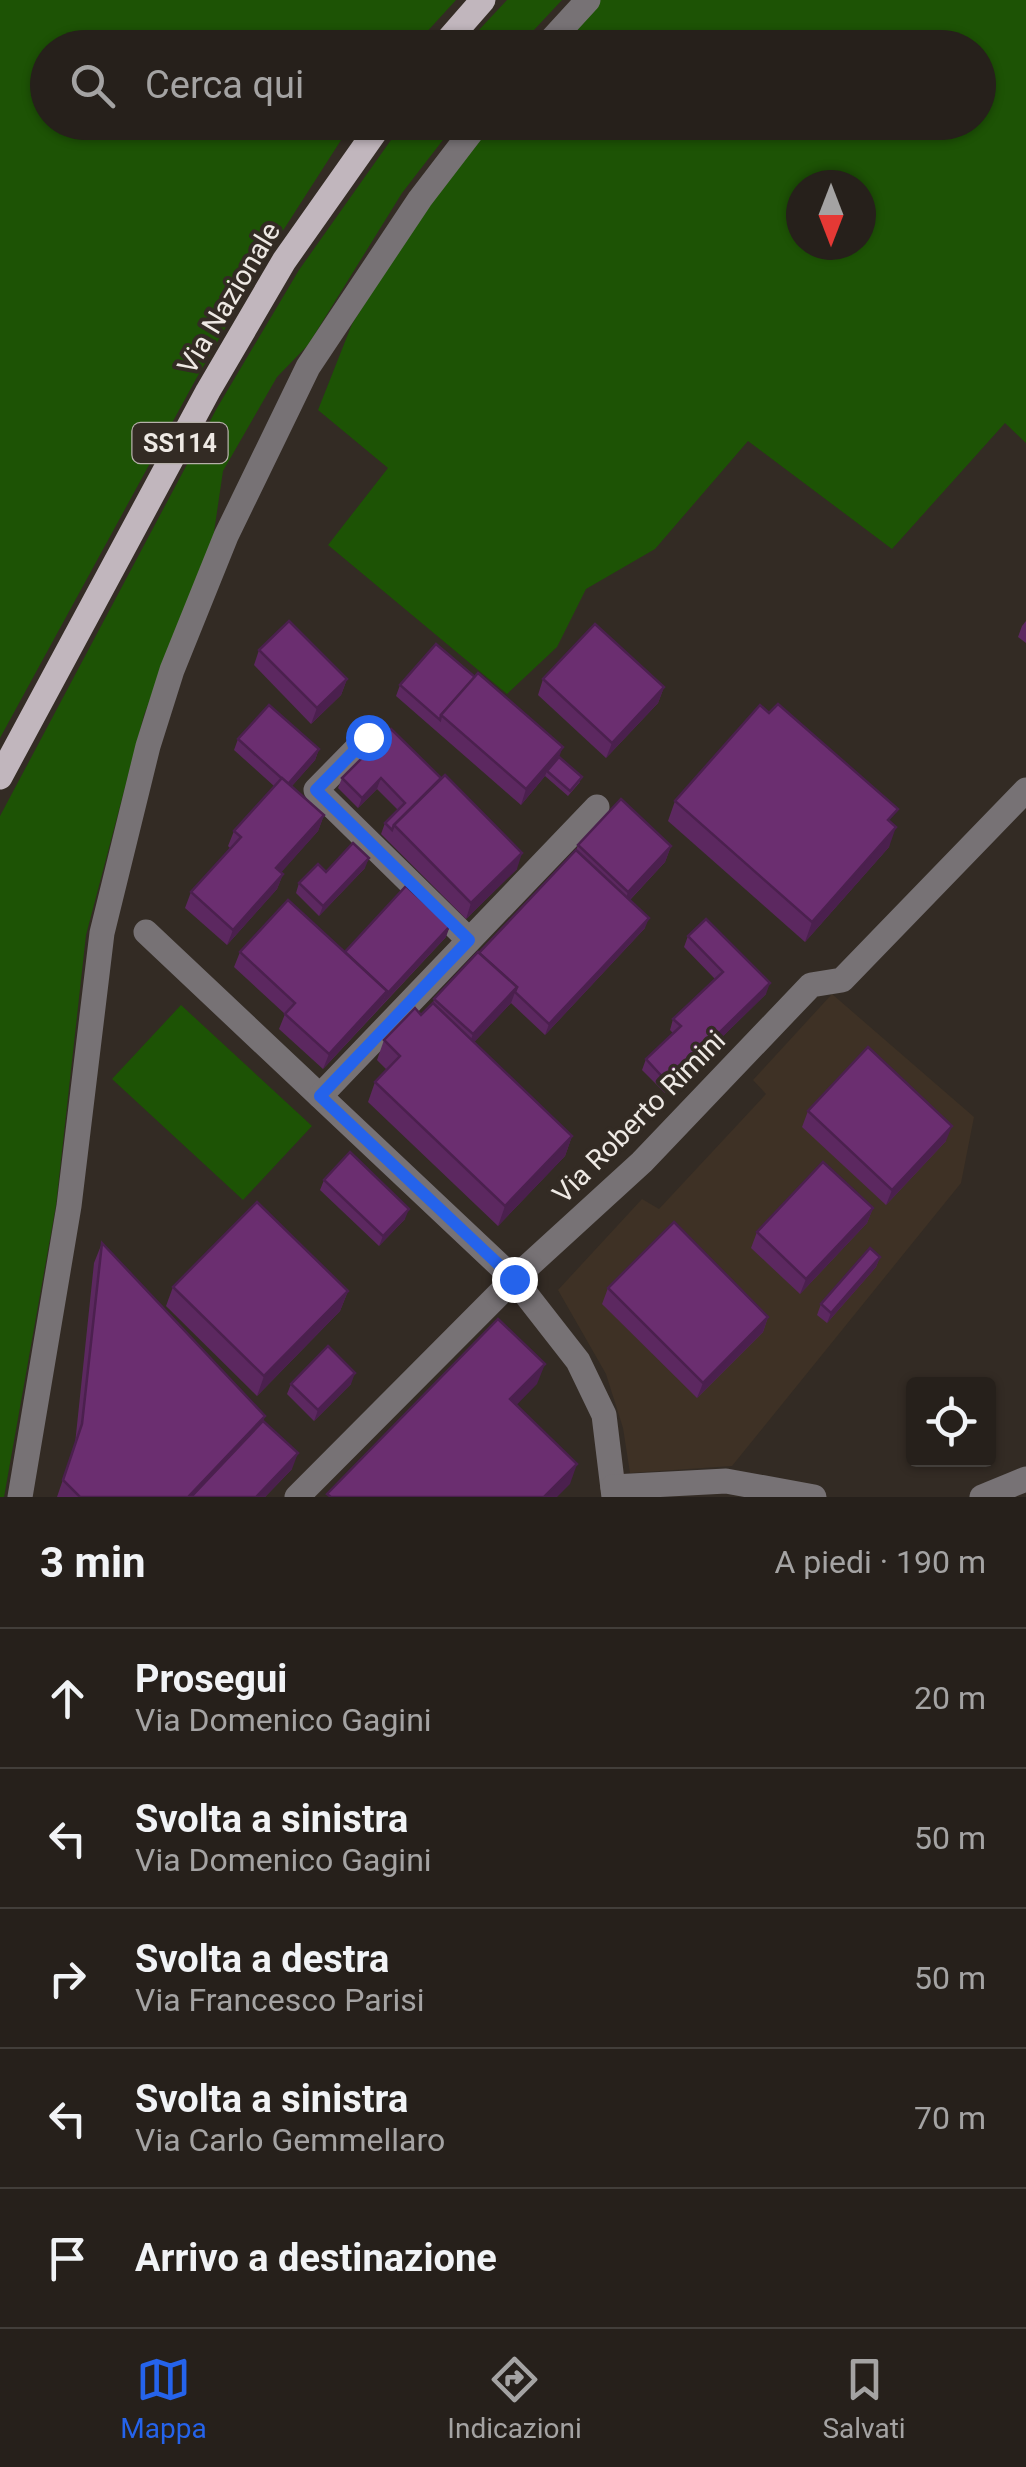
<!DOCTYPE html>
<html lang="it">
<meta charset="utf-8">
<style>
body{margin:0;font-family:Roboto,sans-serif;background:#2e2824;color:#f1f3f6}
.controls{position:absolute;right:30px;bottom:30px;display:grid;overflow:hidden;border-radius:10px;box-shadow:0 2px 8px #0004}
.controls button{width:90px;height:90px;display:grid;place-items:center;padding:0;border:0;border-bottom:2px solid #423e3a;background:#26201b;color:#f1f3f6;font:50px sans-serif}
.compass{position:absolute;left:786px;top:170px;width:90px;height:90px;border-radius:50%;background:#26201b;box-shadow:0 2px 8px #0004;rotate:180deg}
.stop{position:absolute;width:30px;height:30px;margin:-22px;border:8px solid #2563eb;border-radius:50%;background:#fff}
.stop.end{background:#2563eb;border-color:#fff;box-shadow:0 2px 10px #0008}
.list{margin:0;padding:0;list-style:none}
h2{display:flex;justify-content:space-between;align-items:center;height:130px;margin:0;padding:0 40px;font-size:42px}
h2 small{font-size:32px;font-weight:400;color:#a4a3a3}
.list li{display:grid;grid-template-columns:65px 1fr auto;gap:30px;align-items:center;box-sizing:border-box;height:140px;padding:0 40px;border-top:2px solid #423e3a}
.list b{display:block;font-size:38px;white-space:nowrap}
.list p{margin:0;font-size:32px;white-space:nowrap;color:#a4a3a3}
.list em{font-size:32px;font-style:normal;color:#a4a3a3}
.icon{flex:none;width:55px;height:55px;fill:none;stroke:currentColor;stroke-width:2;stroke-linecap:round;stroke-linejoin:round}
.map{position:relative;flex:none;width:1026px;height:1497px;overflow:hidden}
.search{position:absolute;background:#26201b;box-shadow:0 2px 8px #0004;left:30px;right:30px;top:30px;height:110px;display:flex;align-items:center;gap:25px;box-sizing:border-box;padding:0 35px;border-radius:55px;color:#a4a3a3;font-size:38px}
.sheet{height:830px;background:#26201b}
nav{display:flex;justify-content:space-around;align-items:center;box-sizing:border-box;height:140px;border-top:2px solid #423e3a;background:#26201b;font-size:28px;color:#a4a3a3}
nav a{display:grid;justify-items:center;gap:5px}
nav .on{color:#2563eb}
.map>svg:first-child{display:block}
.built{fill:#3e3125}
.green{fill:#1d5305;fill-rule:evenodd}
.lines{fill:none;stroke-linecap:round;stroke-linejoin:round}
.minor{stroke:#777275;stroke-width:25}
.major{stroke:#c1b6bd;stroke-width:25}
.wall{fill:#5c2860}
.shaded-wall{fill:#4b204e}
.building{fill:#6b2e70;stroke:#4b204e;stroke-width:2.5}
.route{stroke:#2563eb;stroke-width:12}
.labels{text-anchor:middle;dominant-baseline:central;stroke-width:8;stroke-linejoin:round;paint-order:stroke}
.shield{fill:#332b24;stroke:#b6b0aa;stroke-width:2.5}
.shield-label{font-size:25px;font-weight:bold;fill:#eee9e4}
.street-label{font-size:28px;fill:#eee9e4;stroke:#332b24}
</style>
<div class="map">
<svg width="1026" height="1497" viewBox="0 0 1026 1497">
<rect width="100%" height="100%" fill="#332b24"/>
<polygon class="built" points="832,994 974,1117 961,1183 732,1466 630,1473 623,1428 606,1374 558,1290 642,1199 659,1209 766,1094 753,1080"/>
<g class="green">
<polygon points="0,0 456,0 413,47 48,48 48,122 352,123 268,254 196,379 0,738"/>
<polygon points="507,0 562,0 518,47 463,47"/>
<path d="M600,0H1026V443L1005,423L892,549L748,441L655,549L586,589L557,647L507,694L328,545L388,468L318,410L352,324L425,208L489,123L978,122V48L556,47ZM801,185H861V245H801Z"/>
<polygon points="403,123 456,123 402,193 308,345 277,377 223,471 213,539 144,715 86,935 56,1205 4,1497 0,1497 0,816 217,408 299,270"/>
<polygon points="181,1005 312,1126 243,1200 112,1079"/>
</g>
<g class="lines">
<g class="minor">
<polyline points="544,48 588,0"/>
<polyline points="368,737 316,790 469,940"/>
<polyline points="146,932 514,1279 578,1361 604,1415 614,1497"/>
<polyline points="320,1096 597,807"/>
<polyline points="613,1487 726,1481 814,1497"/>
<polyline points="20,1497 69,1206 102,933 148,746 172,670 226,536 308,367 420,199 479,122"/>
<polyline points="297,1497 514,1279 642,1162 811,985 842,980 1026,790"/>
<polyline points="982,1497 1026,1479"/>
</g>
<g class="major">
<polyline points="441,48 483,0"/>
<polyline points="0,777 208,391 284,261 382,122"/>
</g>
</g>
<g class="wall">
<polygon points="1026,621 1026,643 1018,637 1022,626"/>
<polygon points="259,650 347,679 341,695 311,724 254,665"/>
<polygon points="543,679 664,687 658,703 606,758 538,695"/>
<polygon points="400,685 559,757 580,782 568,796 545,776 521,805 396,696"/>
<polygon points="769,713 892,824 889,847 805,942 668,821 675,801"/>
<polygon points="391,729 517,869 466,919 381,834 385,823 398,810 377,789 358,808 338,788 342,778"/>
<polygon points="238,739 319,749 315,760 291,787 324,815 318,831 281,872 283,874 277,889 227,945 185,908 191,892 230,848 228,846 234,831 274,786 234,750"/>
<polygon points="578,845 671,846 665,862 630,900 645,928 545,1035 511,1003 474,1042 572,1136 565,1156 498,1226 368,1102 375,1082 387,1070 377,1060 384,1040 421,1015 433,1003 434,999 576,850"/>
<polygon points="365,868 319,916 296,893 299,883 326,872"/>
<polygon points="688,936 766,994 665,1093 642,1070 646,1059 673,1033 670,1030 673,1019 715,979 684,947"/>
<polygon points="446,937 323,1069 279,1029 285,1014 234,967 240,952 345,952"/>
<polygon points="808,1111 946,1141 886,1205 802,1127"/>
<polygon points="324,1180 405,1219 379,1246 320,1190"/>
<polygon points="873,1208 867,1223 800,1294 751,1248 757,1232"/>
<polygon points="102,1243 265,1416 263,1421 292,1469 265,1497 57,1497 75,1444 94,1263"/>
<polygon points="880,1257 876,1267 827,1323 817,1315 821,1304"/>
<polygon points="173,1287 348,1291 340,1311 257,1396 166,1306"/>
<polygon points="608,1288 768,1317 763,1332 697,1398 602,1304"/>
<polygon points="291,1384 351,1384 314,1421 287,1394"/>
</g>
<g class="shaded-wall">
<polygon points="347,679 341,695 311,724 317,708"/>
<polygon points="664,687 658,703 606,758 612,743"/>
<polygon points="563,747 557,762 547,771 545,776 521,805 526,789"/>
<polygon points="319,749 315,760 284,795 288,784"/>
<polygon points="381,778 377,789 358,808 362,798"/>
<polygon points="324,815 318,831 271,884 276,868"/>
<polygon points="896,827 889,847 805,942 812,922"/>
<polygon points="671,846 665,862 623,907 628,892"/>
<polygon points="522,853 517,869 466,919 471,903"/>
<polygon points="369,858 365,868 319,916 323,906"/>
<polygon points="283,874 277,889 227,945 233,930"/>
<polygon points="649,918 645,928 545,1035 549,1024"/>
<polygon points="450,926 446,937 381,1006 385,996"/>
<polygon points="770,983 766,994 665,1093 668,1083"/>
<polygon points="517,987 511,1003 467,1050 473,1034"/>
<polygon points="387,991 381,1006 323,1069 329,1054"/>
<polygon points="952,1126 946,1141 886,1205 892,1190"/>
<polygon points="572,1136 565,1156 498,1226 505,1206"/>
<polygon points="873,1208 867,1223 800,1294 806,1279"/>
<polygon points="409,1209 405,1219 379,1246 383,1236"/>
<polygon points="880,1257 876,1267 827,1323 831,1313"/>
<polygon points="348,1291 340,1311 257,1396 264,1376"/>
<polygon points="768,1317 763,1332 697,1398 703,1383"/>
<polygon points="545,1364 537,1384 503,1419 510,1399"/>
<polygon points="355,1373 351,1384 314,1421 318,1410"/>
<polygon points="265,1416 258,1436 200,1497 188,1497"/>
<polygon points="298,1453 292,1469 265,1497 256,1497"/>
<polygon points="577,1464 570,1484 557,1497 544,1497"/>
</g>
<g class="building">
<polygon points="289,621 347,679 317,708 259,650"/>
<polygon points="595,624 664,687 612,743 543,679"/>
<polygon points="436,644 475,677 441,715 440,720 400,685"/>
<polygon points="478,673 563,747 526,789 441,715"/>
<polygon points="778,704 898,809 888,820 896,827 812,922 675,801 760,705 769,713"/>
<polygon points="269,705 319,749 288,784 238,739"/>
<polygon points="391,729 441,778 394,825 392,830 385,823 405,803 381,778 362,798 342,778"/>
<polygon points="559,757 582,777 570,791 547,771"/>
<polygon points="445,775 522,853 471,903 394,825"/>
<polygon points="282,778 324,815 276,868 283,874 233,930 191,892 241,837 234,831"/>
<polygon points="621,799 671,846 628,892 578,845"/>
<polygon points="353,843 369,858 323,906 299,883 318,864 326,872"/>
<polygon points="576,850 649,918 549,1024 515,992 517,987 479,953"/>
<polygon points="406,886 450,926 385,996 387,991 345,952"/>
<polygon points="288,900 387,991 329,1054 285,1014 295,1003 240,952"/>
<polygon points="706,919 770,983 668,1083 646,1059 681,1026 673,1019 723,972 688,936"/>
<polygon points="478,952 517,987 473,1034 434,999"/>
<polygon points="433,1003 572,1136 505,1206 375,1082 400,1056 384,1040 415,1008 421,1015"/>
<polygon points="868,1047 952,1126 892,1190 808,1111"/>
<polygon points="350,1152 409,1209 383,1236 324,1180"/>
<polygon points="823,1162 873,1208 806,1279 757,1232"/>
<polygon points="257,1202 348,1291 264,1376 173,1287"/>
<polygon points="674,1222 768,1317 703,1383 608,1288"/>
<polygon points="102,1243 265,1416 188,1497 80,1497 63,1480 82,1424"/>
<polygon points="870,1248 880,1257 831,1313 821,1304"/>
<polygon points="498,1319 545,1364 510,1399 577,1464 544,1497 331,1497 327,1494"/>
<polygon points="328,1346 355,1373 318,1410 291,1384"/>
<polygon points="263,1421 298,1453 256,1497 191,1497"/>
</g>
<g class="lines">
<polyline class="route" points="368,737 316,790 469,940 320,1096 514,1279"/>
</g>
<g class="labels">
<rect class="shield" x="132.5" y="423" width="95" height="40" rx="8"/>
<g class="shield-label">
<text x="180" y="443">SS114</text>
</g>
<g class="street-label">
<text transform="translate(229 298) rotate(-59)">Via Nazionale</text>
<text transform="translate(639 1117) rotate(-45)">Via Roberto Rimini</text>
</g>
</g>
</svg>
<div class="controls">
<button><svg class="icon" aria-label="locate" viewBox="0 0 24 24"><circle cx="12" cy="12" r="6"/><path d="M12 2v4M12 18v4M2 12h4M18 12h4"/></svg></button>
</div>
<svg class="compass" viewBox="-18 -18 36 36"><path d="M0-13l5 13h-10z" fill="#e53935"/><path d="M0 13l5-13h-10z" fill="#a4a3a3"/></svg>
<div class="stop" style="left:368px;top:737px"></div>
<div class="stop end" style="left:514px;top:1279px"></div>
<div class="search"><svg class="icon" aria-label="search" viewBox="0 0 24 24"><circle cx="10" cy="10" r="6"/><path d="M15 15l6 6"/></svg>Cerca qui</div>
</div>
<section class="sheet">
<h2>3 min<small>A piedi · 190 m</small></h2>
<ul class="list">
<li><svg class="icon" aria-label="ahead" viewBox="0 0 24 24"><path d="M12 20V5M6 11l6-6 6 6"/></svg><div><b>Prosegui</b><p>Via Domenico Gagini</p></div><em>20 m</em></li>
<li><svg class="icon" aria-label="left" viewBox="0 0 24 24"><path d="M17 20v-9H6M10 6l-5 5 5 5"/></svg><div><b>Svolta a sinistra</b><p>Via Domenico Gagini</p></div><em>50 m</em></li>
<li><svg class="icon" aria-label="right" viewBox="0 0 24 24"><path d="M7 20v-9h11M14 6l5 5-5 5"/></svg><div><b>Svolta a destra</b><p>Via Francesco Parisi</p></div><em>50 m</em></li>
<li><svg class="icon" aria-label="left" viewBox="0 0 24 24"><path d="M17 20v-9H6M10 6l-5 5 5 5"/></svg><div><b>Svolta a sinistra</b><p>Via Carlo Gemmellaro</p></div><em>70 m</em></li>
<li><svg class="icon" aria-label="arrive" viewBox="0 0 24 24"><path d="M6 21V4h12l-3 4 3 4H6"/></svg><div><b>Arrivo a destinazione</b></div></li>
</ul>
</section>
<nav>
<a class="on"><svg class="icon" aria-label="map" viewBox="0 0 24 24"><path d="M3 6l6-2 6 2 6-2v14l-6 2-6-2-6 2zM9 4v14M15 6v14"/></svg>Mappa</a>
<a><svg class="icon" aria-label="directions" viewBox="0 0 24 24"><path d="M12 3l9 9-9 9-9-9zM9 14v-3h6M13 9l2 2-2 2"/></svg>Indicazioni</a>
<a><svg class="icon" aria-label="saved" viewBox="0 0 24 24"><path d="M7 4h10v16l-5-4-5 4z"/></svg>Salvati</a>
</nav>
